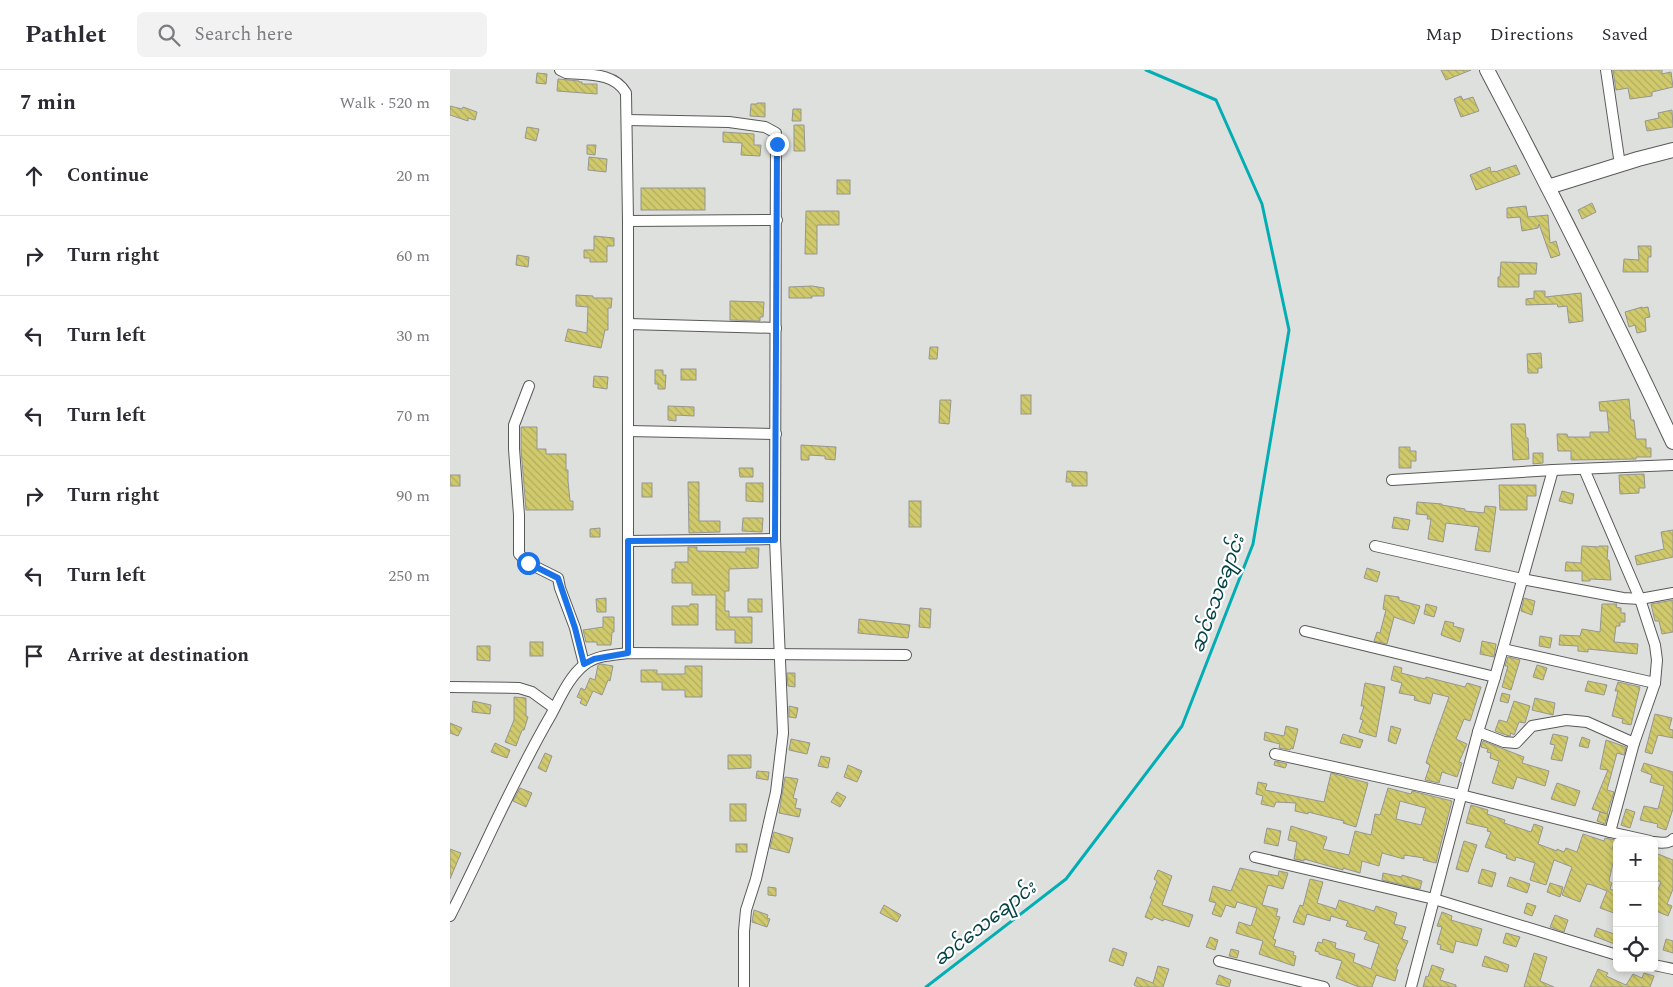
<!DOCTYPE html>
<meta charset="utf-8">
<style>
body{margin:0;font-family:Spectral,"Noto Sans Myanmar",serif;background:#f2f2f3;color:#2b2b33}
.controls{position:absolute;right:15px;bottom:15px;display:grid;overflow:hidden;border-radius:8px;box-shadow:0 2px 8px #0003}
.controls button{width:45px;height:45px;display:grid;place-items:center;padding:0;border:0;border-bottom:1px solid #e1e1e2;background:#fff;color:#2b2b33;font:25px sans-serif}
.stop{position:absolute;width:15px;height:15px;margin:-11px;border:4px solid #1a73e8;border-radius:50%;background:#fff}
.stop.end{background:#1a73e8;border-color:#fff;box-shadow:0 1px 5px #0008}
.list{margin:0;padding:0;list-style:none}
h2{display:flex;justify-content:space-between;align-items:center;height:65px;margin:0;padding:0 20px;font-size:21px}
h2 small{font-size:16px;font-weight:400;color:#7c7c81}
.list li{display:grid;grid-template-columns:32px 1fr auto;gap:15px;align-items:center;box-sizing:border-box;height:80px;padding:0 20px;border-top:1px solid #e1e1e2}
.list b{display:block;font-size:19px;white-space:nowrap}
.list em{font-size:16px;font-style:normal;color:#7c7c81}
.icon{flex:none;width:28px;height:28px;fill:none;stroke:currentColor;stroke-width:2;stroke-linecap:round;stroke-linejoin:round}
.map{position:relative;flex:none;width:1223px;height:917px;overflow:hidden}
header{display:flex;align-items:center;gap:30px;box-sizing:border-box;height:70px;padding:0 25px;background:#fff;border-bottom:1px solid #e1e1e2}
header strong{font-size:24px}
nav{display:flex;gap:28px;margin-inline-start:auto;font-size:18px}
.search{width:350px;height:45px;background:#f2f2f3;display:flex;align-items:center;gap:12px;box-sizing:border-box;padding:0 18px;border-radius:8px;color:#7c7c81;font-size:19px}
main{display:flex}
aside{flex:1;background:#fff}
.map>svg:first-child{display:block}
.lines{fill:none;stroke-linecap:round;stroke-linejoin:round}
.stream{stroke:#02aeb3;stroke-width:3}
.building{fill:url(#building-back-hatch);stroke:#969692;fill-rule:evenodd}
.street-casing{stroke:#585a57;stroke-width:12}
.secondary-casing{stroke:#585a57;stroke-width:16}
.street{stroke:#fff;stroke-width:10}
.secondary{stroke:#fff;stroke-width:14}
.route{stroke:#1a73e8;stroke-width:6}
.labels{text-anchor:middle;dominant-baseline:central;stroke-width:4.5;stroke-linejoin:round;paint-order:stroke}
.water-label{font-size:19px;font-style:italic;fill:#034345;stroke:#fff}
</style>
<header>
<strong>Pathlet</strong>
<div class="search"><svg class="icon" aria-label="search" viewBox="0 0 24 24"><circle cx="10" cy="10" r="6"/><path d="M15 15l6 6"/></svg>Search here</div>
<nav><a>Map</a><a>Directions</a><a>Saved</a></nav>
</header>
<main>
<aside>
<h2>7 min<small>Walk · 520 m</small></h2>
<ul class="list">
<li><svg class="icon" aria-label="ahead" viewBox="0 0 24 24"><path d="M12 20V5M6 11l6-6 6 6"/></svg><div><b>Continue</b></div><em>20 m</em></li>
<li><svg class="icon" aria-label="right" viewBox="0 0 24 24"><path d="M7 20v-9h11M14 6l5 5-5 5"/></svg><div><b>Turn right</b></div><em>60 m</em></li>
<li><svg class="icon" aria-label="left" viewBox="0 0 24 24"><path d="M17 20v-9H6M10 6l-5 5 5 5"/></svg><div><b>Turn left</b></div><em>30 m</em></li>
<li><svg class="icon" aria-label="left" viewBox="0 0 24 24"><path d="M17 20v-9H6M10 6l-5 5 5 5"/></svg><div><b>Turn left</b></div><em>70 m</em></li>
<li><svg class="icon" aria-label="right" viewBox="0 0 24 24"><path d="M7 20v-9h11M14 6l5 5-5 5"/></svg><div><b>Turn right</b></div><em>90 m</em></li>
<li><svg class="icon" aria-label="left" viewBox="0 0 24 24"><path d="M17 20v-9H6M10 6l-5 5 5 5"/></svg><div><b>Turn left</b></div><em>250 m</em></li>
<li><svg class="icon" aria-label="arrive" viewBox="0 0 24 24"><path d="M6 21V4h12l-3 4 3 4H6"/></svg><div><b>Arrive at destination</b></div></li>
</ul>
</aside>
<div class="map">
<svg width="1223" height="917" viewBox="0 0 1223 917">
<defs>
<pattern id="building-back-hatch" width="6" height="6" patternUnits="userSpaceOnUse" patternTransform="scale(1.25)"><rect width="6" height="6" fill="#d0ca6d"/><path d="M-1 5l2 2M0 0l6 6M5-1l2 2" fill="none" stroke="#b2ac5d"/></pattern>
</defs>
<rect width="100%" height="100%" fill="#dee0dd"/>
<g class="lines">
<polyline class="stream" points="476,917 616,809 732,656 803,474 839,260 812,134 766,30 696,0"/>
</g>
<g class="building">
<polygon points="991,0 1021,0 996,10"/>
<polygon points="1163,0 1212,0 1212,4 1221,2 1223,17 1202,22 1202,26 1180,29 1178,18 1166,20"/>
<polygon points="87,3 97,4 96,14 86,13"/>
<polygon points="108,9 129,11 129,12 132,12 132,14 147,14 147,24 107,21"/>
<polygon points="1011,26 1013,30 1023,27 1029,41 1011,47 1004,29"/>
<polygon points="307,33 315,33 315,47 300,46 301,34 307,34"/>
<polygon points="0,36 12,39 13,37 27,42 25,50 18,48 18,51 0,45"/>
<polygon points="343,39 351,39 351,51 342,51"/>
<polygon points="1222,40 1223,57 1197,61 1195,51 1209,48 1208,43"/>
<polygon points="344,55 354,55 355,81 344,81"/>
<polygon points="77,57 89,59 86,71 75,68"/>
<polygon points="273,62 304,64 304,75 311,75 310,86 291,85 292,73 273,72"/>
<polygon points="137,75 146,75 145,85 137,84"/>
<polygon points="139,87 157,89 156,102 138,100"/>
<polygon points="1066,95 1070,104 1026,120 1020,105 1040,97 1041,102 1045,101 1045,102"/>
<rect x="387" y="110" width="13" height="14"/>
<rect x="191" y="118" width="64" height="22"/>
<polygon points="1142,133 1146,142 1132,149 1128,140"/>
<polygon points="1076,136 1078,147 1098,145 1100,173 1106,171 1110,185 1101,188 1089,154 1088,158 1072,161 1070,147 1057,148 1057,138"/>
<polygon points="356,141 389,141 389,155 367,155 367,184 355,184"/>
<polygon points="144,166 164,168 164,176 157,176 157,192 140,192 140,188 134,188 134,180 144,180"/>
<polygon points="1188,176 1201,176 1201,187 1198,187 1198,202 1173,202 1174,189 1189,190"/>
<polygon points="67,185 79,187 78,197 66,195"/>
<polygon points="1051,192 1087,193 1086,204 1069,204 1069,217 1048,217 1048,207 1050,207"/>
<polygon points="362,216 374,218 374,226 362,226 362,228 339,228 339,217"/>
<polygon points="1084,221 1095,221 1095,227 1131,223 1133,251 1119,253 1117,236 1108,237 1107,234 1076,235 1076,229 1084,228"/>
<polygon points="126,225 143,226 143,228 162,228 161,238 158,238 158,260 155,260 151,278 115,271 118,259 137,263 138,237 126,236"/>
<polygon points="280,231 314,232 313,247 310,247 310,251 280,250"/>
<polygon points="1192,237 1192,238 1198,237 1200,247 1195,248 1196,261 1187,263 1185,255 1179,257 1175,242"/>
<polygon points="480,277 488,277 487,289 479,289"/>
<polygon points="1091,283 1092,298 1088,298 1088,303 1078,303 1077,284"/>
<rect x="231" y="299" width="15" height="11"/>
<polygon points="205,300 213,300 213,305 216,305 215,319 208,319 208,314 205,314"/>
<polygon points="144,306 158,307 157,319 143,317"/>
<rect x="571" y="325" width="10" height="19"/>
<polygon points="1179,329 1181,350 1184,350 1186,369 1196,369 1196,378 1201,378 1201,387 1186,387 1186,389 1121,390 1121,381 1108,381 1107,364 1117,364 1118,367 1140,367 1140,362 1159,362 1157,341 1150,341 1149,332"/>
<polygon points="490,330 501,330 499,354 489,353"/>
<polygon points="218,336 244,337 244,346 226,345 226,351 218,350"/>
<polygon points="1061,354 1075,354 1076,368 1078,368 1079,389 1063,390"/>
<polygon points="71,357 87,357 87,379 96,379 96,384 116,384 116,400 118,400 118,411 120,431 123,431 123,440 76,440 71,379"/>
<polygon points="351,375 386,377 385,390 375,389 375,386 359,385 359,390 351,390"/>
<polygon points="949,377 960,377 960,381 966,381 966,391 961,391 961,398 949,398"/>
<polygon points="1083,383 1093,383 1093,393 1083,394"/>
<polygon points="289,398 303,398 303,407 290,407"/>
<polygon points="617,401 637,402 637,416 622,416 622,412 616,412"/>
<polygon points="1194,404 1195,418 1189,418 1189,423 1170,424 1169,405"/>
<rect x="0" y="405" width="10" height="11"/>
<polygon points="238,412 249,412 249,451 270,451 270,462 239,463"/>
<rect x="192" y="413" width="10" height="14"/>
<polygon points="296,413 313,413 313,432 296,431"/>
<polygon points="1049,415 1086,415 1086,426 1077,426 1077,440 1050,440"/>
<polygon points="1112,421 1124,424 1122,434 1109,431"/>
<rect x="459" y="431" width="12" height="26"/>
<polygon points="967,432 992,434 992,435 1015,439 1015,441 1034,443 1035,436 1046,437 1040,482 1025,480 1029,457 996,453 993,472 978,469 981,449 977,449 978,445 966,444"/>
<polygon points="944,447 960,450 958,460 942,458"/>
<polygon points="293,448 313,448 312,462 292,461"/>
<polygon points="150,458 150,467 140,467 140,459"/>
<polygon points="1223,460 1223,487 1187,495 1185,486 1214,479 1211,462"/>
<polygon points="1132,476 1149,477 1149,476 1158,476 1157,490 1159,490 1161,510 1140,509 1140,511 1132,511 1132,501 1115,501 1116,492 1131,493"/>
<polygon points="238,477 247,477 247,481 289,482 296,482 296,478 309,478 308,498 279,499 279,521 275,521 275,541 279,541 279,547 302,547 302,573 285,573 285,560 266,560 266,525 242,525 242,513 222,513 222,499 225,499 225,492 238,492"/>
<polygon points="917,498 930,502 927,512 914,508"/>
<polygon points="935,525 949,527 949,530 970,536 964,554 944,547 937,574 924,571 927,562 930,563 936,540 933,539"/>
<polygon points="156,528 156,542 147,542 146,529"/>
<polygon points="1074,528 1085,531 1082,545 1071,541"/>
<rect x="298" y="529" width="14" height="13"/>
<polygon points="1223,530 1223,562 1212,564 1209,551 1205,551 1201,534"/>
<polygon points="240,534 248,534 248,555 222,555 222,536 240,536"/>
<polygon points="976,534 987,537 984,547 974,544"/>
<polygon points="1152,534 1167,534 1166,537 1171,538 1171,543 1175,543 1175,552 1170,552 1170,556 1166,556 1164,572 1188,574 1187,584 1138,579 1138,582 1128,581 1128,576 1109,575 1110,565 1130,566 1132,559 1150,562"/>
<polygon points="470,538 481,539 480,558 469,557"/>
<polygon points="153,547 164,547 164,562 162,562 161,575 147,575 147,572 136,572 133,560 153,557"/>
<polygon points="409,549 460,555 458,568 408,563"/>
<polygon points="995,551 1004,553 1003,556 1014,559 1010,572 991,565"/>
<polygon points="1090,566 1102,568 1100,578 1089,576"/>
<polygon points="1032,571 1046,574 1044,587 1030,584"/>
<rect x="80" y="572" width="13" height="14"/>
<polygon points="27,576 40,576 40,591 27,590"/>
<polygon points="1058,587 1070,590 1061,620 1052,617 1058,596 1055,596"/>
<polygon points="151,594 163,596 160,611 158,610 152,625 143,621 136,636 130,633 132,629 127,627 131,618 135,620 140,608 145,610 148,595"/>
<polygon points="1087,595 1097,598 1093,610 1083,607"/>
<polygon points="235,596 252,596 252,627 235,627 235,620 212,620 212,612 191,612 191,600 207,600 207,604 235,604"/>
<polygon points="944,596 952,598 951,603 975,609 976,607 1015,617 1017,613 1031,617 1020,651 1014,649 1006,669 1017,674 1009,692 1012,693 1007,707 992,702 989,713 975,710 980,695 976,693 980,680 999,627 983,623 980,634 964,630 965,626 949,623 952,613 941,610"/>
<polygon points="337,603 345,603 345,617 338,616"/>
<polygon points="1138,611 1157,615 1154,625 1135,621"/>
<polygon points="1168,612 1190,617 1181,655 1172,653 1173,649 1162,646 1168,621 1165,621"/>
<polygon points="915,613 935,617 926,667 909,662 913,650 910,649 914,636 911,636"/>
<polygon points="1052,623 1060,625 1058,633 1050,631"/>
<polygon points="64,627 76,628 76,646 78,647 74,660 72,660 66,676 55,672 64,650"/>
<polygon points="1085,628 1105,633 1103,645 1082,640"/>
<polygon points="23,631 41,635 40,644 22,642"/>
<polygon points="1064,631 1080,636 1075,653 1069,652 1064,665 1061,663 1060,666 1056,665 1045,661 1049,650 1057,652"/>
<polygon points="339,636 348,638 346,648 339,647"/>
<polygon points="1205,644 1222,648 1219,659 1223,660 1223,668 1208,665 1202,684 1195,682"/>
<polygon points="0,653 12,658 8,666 0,663"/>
<polygon points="836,656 848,659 843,679 841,678 840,680 829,678 830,674 814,670 815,662 834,666"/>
<polygon points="941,656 951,659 946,674 938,671"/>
<polygon points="893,664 913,670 910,678 890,673"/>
<polygon points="1103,664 1118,667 1112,691 1101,689 1105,675 1100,674"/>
<polygon points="1132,667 1140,670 1138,678 1129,676"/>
<polygon points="341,669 360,673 357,684 339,680"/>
<polygon points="1156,670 1176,677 1174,685 1167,683 1157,720 1164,722 1157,744 1142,739 1158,700 1150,699"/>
<polygon points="1033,671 1074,687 1072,693 1099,701 1095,716 1067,707 1063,719 1042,713 1049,691 1040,688 1041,683 1037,682 1038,679 1031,677"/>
<polygon points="45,673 60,680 57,688 41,682"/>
<polygon points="95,683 102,686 96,702 88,698"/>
<polygon points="278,685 301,685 301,698 278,699"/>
<polygon points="371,686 380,688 378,698 368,696"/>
<polygon points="825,691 837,694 835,698 824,695"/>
<polygon points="1194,693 1223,702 1223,739 1216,760 1207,757 1208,754 1190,750 1194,736 1208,739 1214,716 1200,712 1202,705 1191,701"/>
<polygon points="398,695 412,701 407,712 394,707"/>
<polygon points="307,701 319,702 318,710 306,708"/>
<polygon points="881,703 918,713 906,757 893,753 894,751 858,742 858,744 845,741 846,733 826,732 824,737 811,734 813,726 806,724 808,712 817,714 815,720 874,732"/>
<polygon points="335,707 348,709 343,728 347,729 345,738 351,739 349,747 329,743"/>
<polygon points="1107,713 1130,721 1125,736 1101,729"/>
<polygon points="70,718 82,723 76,737 63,731"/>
<path d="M938,718L961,724L962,721L1002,731L986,793L973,790L974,788L954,785V789L932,783L929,796L912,791L910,803L893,798V800L854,789V791L844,789L847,772L838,770L841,756L877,767L873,779L899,785L905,761L921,765L925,744L930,745ZM950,731L976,738L971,755L946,749Z"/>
<polygon points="387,722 396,727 390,737 381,732"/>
<rect x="280" y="734" width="16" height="17"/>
<polygon points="1021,735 1038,740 1037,744 1055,750 1054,753 1081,762 1084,754 1093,757 1088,774 1107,781 1107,779 1114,782 1116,778 1127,782 1133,764 1154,771 1155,768 1165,770 1162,779 1166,780 1159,811 1162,813 1160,819 1167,822 1167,836 1164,843 1150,838 1157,821 1142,815 1137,814 1130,832 1112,825 1122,797 1104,790 1096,815 1080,810 1085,793 1066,787 1065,791 1056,788 1057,785 1035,777 1041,762 1037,761 1038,758 1016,753"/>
<polygon points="1176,739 1185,742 1180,758 1171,755"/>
<polygon points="1150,742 1158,744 1155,754 1147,751"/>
<polygon points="817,758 831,761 828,776 814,773"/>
<polygon points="324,762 343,768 339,783 320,778"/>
<polygon points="1014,771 1027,775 1018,802 1006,799"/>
<rect x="286" y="774" width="11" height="8"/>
<polygon points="0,779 11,783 0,809"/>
<polygon points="1208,784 1223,790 1223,819 1217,834 1222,836 1218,846 1204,840 1204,829 1211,812 1204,809 1204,793"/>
<polygon points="790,798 828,806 829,801 838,803 833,819 818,815 812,835 828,839 826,846 830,847 823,869 826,870 824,876 844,882 843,885 846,886 844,896 809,884 813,871 786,863 789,852 801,856 807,838 787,832 785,838 776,835 771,847 762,844 766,833 759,831 763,816 781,821"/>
<polygon points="1032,799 1046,803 1042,817 1028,813"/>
<polygon points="708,800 722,806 712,835 743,845 739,857 714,849 713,851 704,847 702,850 695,847 702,829 700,828 707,811 704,809"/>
<polygon points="933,803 952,807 952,805 972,811 970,819 932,810"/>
<polygon points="1060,807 1080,814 1077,823 1057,816"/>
<polygon points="860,809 873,812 867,833 886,839 889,830 924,841 926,836 947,843 944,854 956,857 952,869 958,871 946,899 948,900 945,911 926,905 922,917 909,917 886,908 892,891 869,884 869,882 865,881 868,872 872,873 873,869 886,873 885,878 905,884 903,892 921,899 929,874 914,869 917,862 896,856 898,851 881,846 880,851 857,844 854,855 843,852 850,835 853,836"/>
<polygon points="1100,813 1113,817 1110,827 1097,822"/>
<polygon points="318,817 326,818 326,826 318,825"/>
<polygon points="1077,833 1086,836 1082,846 1074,843"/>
<polygon points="434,835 451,845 447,852 430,843"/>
<polygon points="304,840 318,845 317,848 320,849 317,857 302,852"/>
<polygon points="992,842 1002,846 1001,850 1032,859 1027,876 1006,871 1003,883 990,879 991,875 987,874 992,857 987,856"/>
<polygon points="1105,845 1118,850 1114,862 1100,857"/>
<polygon points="1147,858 1167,865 1167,875 1144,866"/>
<polygon points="1056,863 1070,867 1066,877 1053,873"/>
<polygon points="760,867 768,870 765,880 756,877"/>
<polygon points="1216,869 1223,871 1223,883 1213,880"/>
<polygon points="663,878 677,883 673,896 659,891"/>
<polygon points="781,879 789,881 787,888 779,886"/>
<polygon points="1084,883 1097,887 1090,911 1104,917 1074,917"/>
<polygon points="1035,886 1059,895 1057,902 1032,896"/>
<polygon points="982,895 994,899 990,910 1006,915 1006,917 973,917 976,906 978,907"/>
<polygon points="708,896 719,899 713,917 689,917 684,915 687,907 703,913"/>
<polygon points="1148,899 1158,903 1156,906 1176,915 1183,904 1192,908 1194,903 1204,906 1200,917 1140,917"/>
<polygon points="769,905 781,910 779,917 766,914"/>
</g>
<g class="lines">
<defs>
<g id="street">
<path d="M110,0L116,3C138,5 164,2 176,23L178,151V583"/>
<polyline points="1156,0 1170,95"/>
<polyline points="177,50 279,52 315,57 326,63 325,469 333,663 326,722 306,809 296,840 294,861 294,917"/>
<polyline points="178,151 327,150"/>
<polyline points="178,254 326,258"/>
<polyline points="79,316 64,355 64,379 69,445 69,484 78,493 108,508 110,518 125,558 134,594"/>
<polyline points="178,361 326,364"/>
<polyline points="1134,399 1190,529 1205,575 1207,590 1205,613 1184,673 1160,762"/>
<polyline points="942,410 1103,400 1223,395"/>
<polyline points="178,471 325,469"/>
<polyline points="925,476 1072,509 1173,528 1190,529 1223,523"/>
<polyline points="855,561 1045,607"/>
<polyline points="1053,579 1205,613"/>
<polyline points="0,617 69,618 82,622 104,638"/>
<polyline points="1028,662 1054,672 1066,673 1082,656 1116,650 1137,652 1184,673"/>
<polyline points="825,684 1011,725 1160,762 1200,771"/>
<path d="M1204,772C1210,773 1219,774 1223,769"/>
<polyline points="805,787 984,829 1167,885"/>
<path d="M0,846C34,779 63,710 101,645C110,628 119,607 134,595C146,585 164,585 178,583L456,585"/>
<polyline points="769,891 874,917"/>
<polyline points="1204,895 1223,899"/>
<polyline points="961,917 1028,662 1045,607 1103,400"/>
</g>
<g id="secondary">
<path d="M1037,0C1102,123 1164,246 1223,372"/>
<polyline points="1098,117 1188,89 1223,80"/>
</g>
</defs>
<use href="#street" class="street-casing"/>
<use href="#secondary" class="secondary-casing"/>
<use href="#street" class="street"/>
<use href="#secondary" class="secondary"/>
</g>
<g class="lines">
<polyline class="route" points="78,493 108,508 125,558 134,594 144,589 178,583 178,471 325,470 327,74"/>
</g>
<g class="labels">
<g class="water-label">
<text transform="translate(768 524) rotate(-70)">ဆင်သေချောင်း</text>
<text transform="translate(535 854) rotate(-38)">ဆင်သေချောင်း</text>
</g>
</g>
</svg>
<div class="controls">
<button>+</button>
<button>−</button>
<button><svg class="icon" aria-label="locate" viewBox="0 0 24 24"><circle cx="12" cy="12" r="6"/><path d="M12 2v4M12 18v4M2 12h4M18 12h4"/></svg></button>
</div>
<div class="stop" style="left:78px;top:493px"></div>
<div class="stop end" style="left:327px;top:74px"></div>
</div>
</main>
